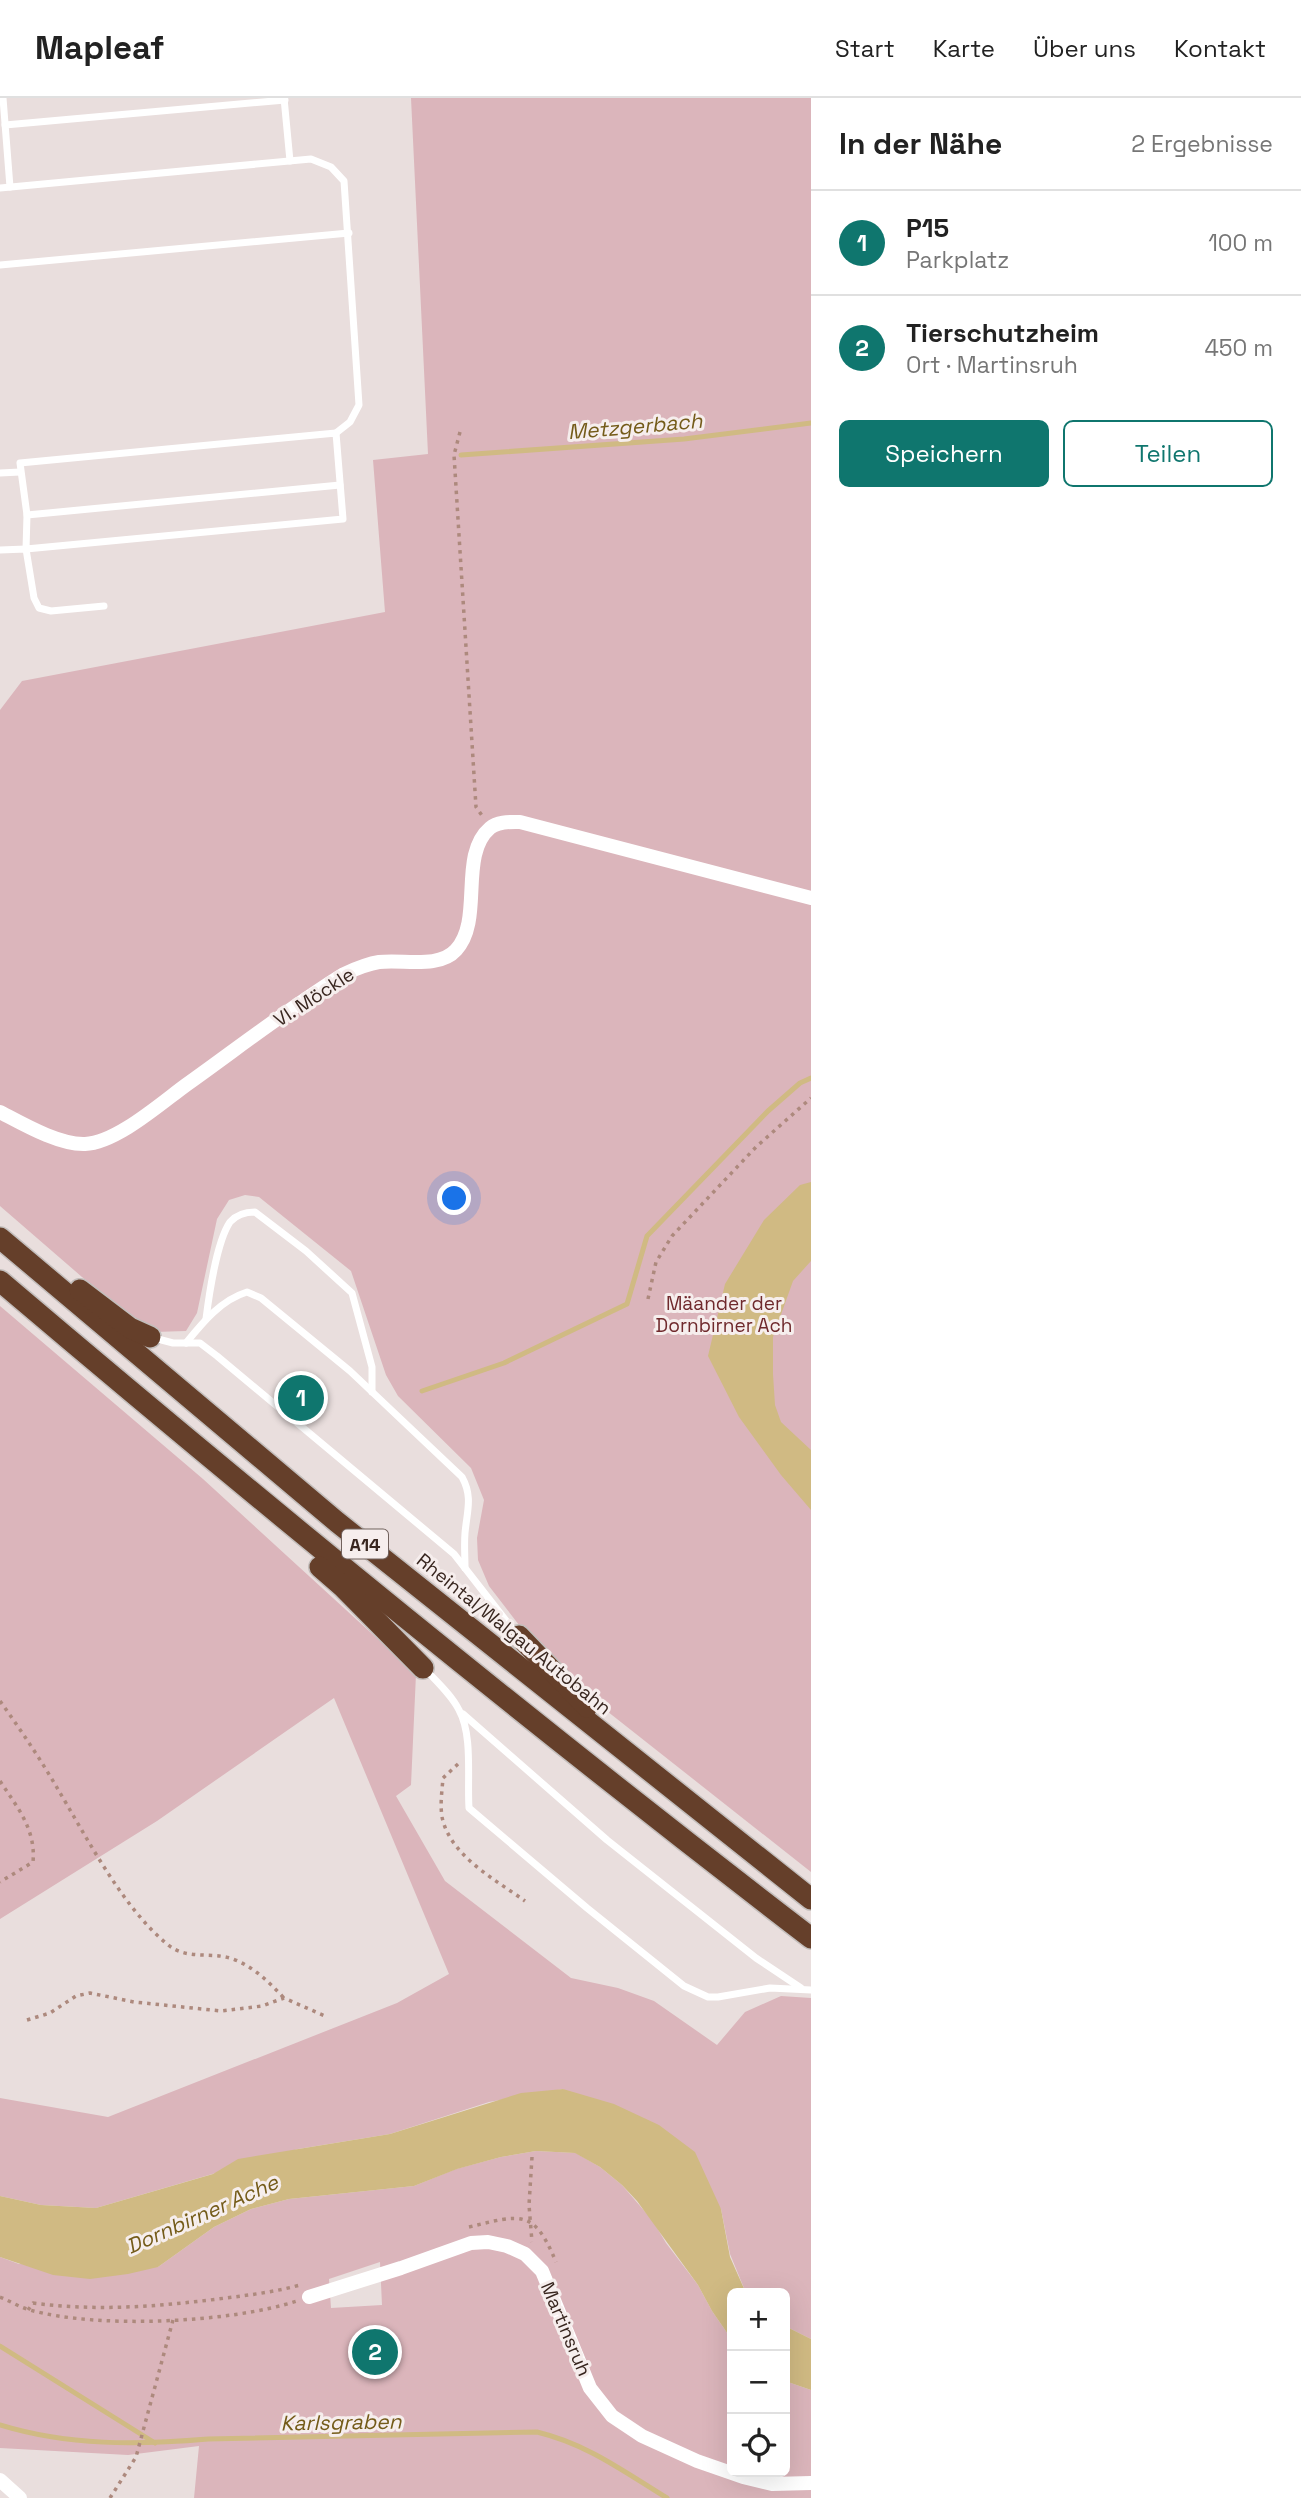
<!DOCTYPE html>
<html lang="de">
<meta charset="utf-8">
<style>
body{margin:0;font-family:"Space Grotesk",sans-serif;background:#f2f2f2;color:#222}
.controls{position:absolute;right:21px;bottom:21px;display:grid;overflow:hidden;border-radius:10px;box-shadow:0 7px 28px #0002}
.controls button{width:63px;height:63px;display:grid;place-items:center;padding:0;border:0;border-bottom:2px solid #e0e0e0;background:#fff;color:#222;font:35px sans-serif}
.you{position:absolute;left:455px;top:1101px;width:24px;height:24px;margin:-18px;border:5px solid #fff;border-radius:50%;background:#1a73e8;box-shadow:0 0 0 10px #1a73e833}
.badge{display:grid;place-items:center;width:46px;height:46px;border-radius:50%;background:#0f766e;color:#fff;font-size:23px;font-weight:700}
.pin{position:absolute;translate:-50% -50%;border:4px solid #fff;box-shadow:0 2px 7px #0006}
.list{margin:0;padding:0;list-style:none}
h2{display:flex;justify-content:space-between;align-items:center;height:91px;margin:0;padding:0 28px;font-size:30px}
h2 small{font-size:23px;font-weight:400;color:#767676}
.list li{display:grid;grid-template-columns:46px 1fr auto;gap:21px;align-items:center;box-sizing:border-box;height:105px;padding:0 28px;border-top:2px solid #e0e0e0}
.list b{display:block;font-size:26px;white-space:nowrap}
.list p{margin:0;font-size:23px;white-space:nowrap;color:#767676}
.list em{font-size:23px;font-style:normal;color:#767676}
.actions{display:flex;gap:14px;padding:21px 28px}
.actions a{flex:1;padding:16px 0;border:2px solid #0f766e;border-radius:10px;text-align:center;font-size:24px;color:#0f766e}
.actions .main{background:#0f766e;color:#fff}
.icon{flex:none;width:38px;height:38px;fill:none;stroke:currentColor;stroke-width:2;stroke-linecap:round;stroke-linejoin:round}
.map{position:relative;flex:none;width:811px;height:2400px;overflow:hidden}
header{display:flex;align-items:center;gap:42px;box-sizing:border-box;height:98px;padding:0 35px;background:#fff;border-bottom:2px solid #e0e0e0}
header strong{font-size:33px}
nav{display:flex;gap:38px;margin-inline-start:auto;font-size:24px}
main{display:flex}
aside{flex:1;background:#fff}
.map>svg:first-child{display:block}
.green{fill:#dbb5bb;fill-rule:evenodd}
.water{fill:#d0ba83}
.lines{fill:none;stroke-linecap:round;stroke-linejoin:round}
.stream{stroke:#d0ba83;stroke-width:5}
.motorway-casing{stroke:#c3bebc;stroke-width:24}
.path{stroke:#ad897d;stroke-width:3.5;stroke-dasharray:3.5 5;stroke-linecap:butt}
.service{stroke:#fff;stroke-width:7}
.minor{stroke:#fff;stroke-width:14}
.motorway{stroke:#653f2a;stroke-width:21}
.labels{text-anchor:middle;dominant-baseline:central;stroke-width:6;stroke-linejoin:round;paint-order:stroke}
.shield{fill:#f6eeed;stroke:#71625d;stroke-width:2}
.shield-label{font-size:18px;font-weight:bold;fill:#38261f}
.street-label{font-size:19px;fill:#38261f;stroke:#f6eeed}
.park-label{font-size:19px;fill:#6f292c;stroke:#f6eeed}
.water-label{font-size:21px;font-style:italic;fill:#745b19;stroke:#f6eeed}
</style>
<header>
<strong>Mapleaf</strong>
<nav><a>Start</a><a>Karte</a><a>Über uns</a><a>Kontakt</a></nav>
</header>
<main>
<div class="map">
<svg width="811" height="2400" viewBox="0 0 811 2400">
<rect width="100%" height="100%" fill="#e9dedd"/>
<g class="green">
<polygon points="411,0 811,0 811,1774 579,1591 519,1527 489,1488 478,1462 477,1440 484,1402 471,1370 398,1298 386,1277 351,1173 259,1099 245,1097 229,1102 217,1121 197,1215 186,1233 154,1234 82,1179 0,1108 0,612 22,583 385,514 373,362 428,356"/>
<polygon points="0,1208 203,1381 416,1576 411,1687 396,1698 445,1783 571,1880 618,1890 654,1903 717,1947 745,1914 781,1898 811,1900 811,2241 785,2228 785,2195 746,2195 730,2156 721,2111 563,1991 489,2004 390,2036 298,2051 96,2110 41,2107 0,2098 0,2000 108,2019 397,1905 449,1876 334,1600 157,1723 0,1821"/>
<path d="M536,2053L576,2055L600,2069L622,2087L653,2123L666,2145L698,2187L712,2213L732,2242V2374H785V2283L811,2292V2400H194L199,2348L128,2357L0,2350V2159L19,2166L158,2169L214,2129L251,2111L289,2101L414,2088L456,2071L501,2059ZM380,2164L382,2207L331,2210L329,2181Z"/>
</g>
<g class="water">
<polygon points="811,1084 811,1163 793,1183 773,1239 773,1276 775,1307 781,1324 811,1352 811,1412 781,1377 739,1319 708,1258 725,1186 764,1122 800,1087"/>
<polygon points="563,1991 614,2006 659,2027 695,2054 721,2111 730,2159 746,2195 732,2195 732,2242 712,2213 698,2187 637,2103 622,2087 600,2069 575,2055 536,2053 501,2059 457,2071 414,2088 289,2101 251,2111 214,2129 158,2169 128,2176 90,2181 53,2177 0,2159 0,2098 41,2107 96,2110 213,2076 238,2061 390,2036 521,1995"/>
<polygon points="785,2228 811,2241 811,2292 785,2283"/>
</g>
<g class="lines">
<g class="stream">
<polyline points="461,357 684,341 811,325"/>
<polyline points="422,1293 504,1265 627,1206 647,1138 768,1013 800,985 811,980"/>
<polyline points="0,2248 155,2345"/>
<path d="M0,2327C68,2348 138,2347 208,2341L537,2334C587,2346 623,2373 667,2400"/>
</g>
<defs>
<g id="motorway">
<polyline points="0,1140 337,1424 811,1801"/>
<path d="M0,1183C265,1408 535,1628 811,1840"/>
<polyline points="80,1192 130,1230 150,1239"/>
<polyline points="320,1469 343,1489 423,1570"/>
<polyline points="519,1538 587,1609"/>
</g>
</defs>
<use href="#motorway" class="motorway-casing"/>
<g class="path">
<polyline points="460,334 454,357 476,709 483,719"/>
<polyline points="648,1201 656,1164 672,1138 756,1049 811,1000"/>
<path d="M0,1603C20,1631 39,1659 56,1688C86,1738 122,1809 167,1846C187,1863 211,1853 233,1861C254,1869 269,1884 284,1900"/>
<path d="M458,1666L443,1680C442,1693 440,1706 442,1719C450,1758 496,1782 525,1803"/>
<path d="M0,1683C17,1709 36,1731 33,1764L0,1784"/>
<polyline points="27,1922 50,1915 76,1898 90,1895 134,1904 221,1913 262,1908 284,1900 325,1918"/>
<polyline points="532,2059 529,2107 532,2144"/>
<path d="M469,2129C522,2116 534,2111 556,2164"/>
<path d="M0,2199C10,2203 19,2209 30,2212C98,2231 229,2225 297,2203"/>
<path d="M28,2212L33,2205C93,2213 151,2209 210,2202C241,2198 271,2195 300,2187"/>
<polyline points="110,2400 136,2359 173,2222"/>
</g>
<g class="service">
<polyline points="3,0 10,89"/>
<polyline points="284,0 290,63"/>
<polyline points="5,27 285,2"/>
<polyline points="0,90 311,61 331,69 344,83 359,307 350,324 336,335"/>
<polyline points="0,167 349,135"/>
<polygon points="336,335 343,421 26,451 27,417 20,365"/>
<polyline points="0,375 20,374"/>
<polyline points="27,417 340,387"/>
<polyline points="0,452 26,451 34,500 39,510 51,513 104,508"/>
<path d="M206,1221C209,1197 217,1143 230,1124C237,1116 245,1114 255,1114L306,1153L352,1195L372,1269V1294"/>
<polyline points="154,1240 173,1245 200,1245 217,1258 454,1456 518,1538"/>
<path d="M186,1245C203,1224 221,1202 247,1194L261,1200L350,1273L462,1379C473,1399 467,1413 465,1435C464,1447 465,1458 465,1470"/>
<path d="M424,1570C436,1583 451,1596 459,1612C473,1637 467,1681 469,1710L587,1810L684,1888L708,1899H718L770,1890L811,1892"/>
<polyline points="463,1616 607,1742 756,1860 801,1890"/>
</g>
<g class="minor">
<path d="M0,1014C23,1026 59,1047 85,1046C116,1045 160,1006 186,987C238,950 289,910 344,876C355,871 366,866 379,864C403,861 439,871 456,852C484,822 458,757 490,730C498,723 511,724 520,724L811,800"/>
<polyline points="309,2199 401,2170 471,2145 488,2144 507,2148 525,2156 542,2173 590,2290 612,2318 642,2338 697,2363 743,2379 772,2386 811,2385"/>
<polyline points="0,2382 20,2400"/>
</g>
<use href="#motorway" class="motorway"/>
</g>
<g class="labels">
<rect class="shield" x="342" y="1431.5" width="46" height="29" rx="5"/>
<g class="shield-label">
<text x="365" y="1446">A14</text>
</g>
<g class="street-label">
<text transform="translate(314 899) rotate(-33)">VI. Möckle</text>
<text transform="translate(514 1536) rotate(39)">Rheintal/Walgau Autobahn</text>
<text transform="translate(566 2231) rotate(67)">Martinsruh</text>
</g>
<g class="park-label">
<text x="724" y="1205">Mäander der<tspan x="724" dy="22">Dornbirner Ach</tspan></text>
</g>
<g class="water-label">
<text transform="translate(635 328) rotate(-5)">Metzgerbach</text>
<text transform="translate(202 2116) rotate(-24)">Dornbirner Ache</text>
<text transform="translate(341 2324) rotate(-1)">Karlsgraben</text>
</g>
</g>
</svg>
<div class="controls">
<button>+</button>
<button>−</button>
<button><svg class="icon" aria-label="locate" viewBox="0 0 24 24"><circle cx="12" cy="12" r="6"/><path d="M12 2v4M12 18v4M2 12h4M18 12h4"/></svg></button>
</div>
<div class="you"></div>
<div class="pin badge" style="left:301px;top:1300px">1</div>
<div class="pin badge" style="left:375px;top:2254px">2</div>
</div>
<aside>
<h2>In der Nähe<small>2 Ergebnisse</small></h2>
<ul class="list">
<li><span class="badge">1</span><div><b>P15</b><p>Parkplatz</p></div><em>100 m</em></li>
<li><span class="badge">2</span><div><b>Tierschutzheim</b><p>Ort · Martinsruh</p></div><em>450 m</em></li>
</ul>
<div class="actions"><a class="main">Speichern</a><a>Teilen</a></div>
</aside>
</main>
